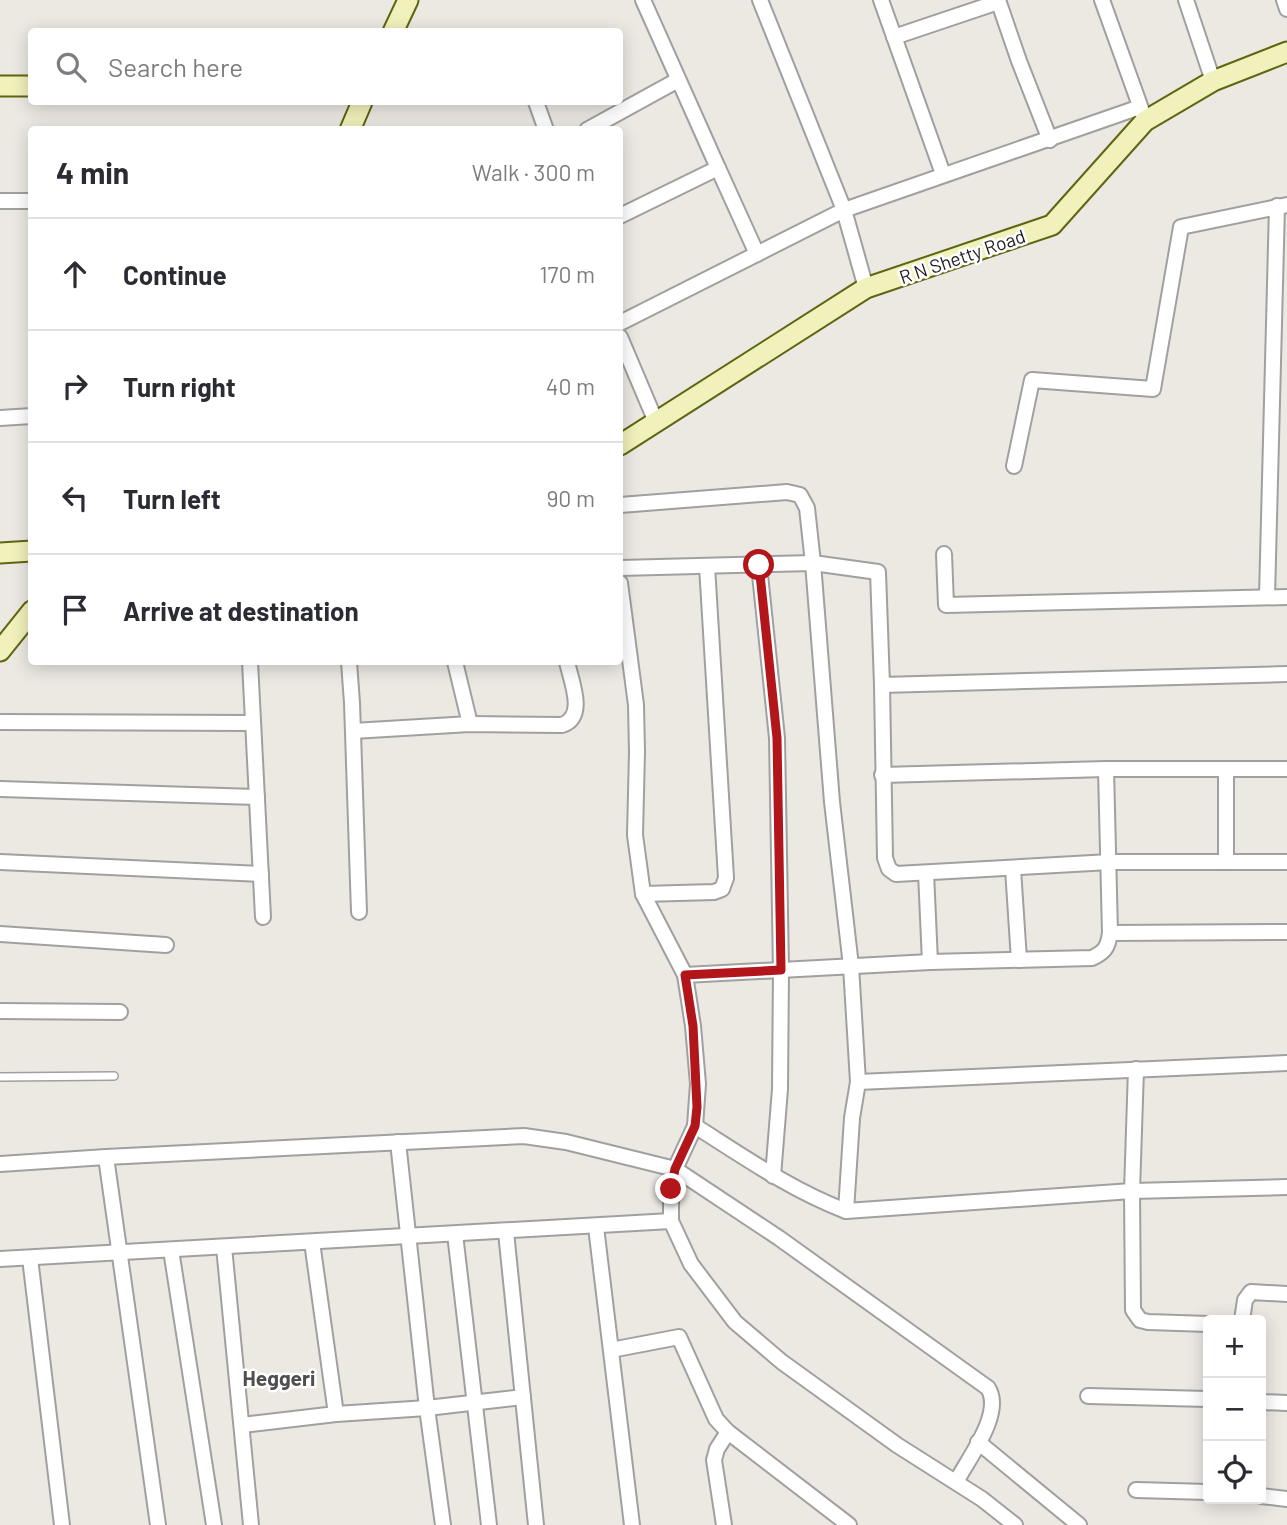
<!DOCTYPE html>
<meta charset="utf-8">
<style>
body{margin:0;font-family:Barlow,sans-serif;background:#f7f7f7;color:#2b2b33}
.controls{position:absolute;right:21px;bottom:21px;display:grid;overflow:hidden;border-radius:7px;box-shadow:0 4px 18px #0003}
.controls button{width:63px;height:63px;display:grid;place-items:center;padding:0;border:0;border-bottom:2px solid #e1e1e2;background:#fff;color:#2b2b33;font:35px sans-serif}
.stop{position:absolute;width:21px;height:21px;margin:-16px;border:5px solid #b2161a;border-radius:50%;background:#fff}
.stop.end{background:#b2161a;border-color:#fff;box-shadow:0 2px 7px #0008}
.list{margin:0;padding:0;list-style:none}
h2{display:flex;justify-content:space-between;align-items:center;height:91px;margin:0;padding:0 28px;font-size:30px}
h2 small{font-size:23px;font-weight:400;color:#7c7c81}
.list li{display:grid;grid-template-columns:46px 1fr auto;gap:21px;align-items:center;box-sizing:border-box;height:112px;padding:0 28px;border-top:2px solid #e1e1e2}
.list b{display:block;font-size:26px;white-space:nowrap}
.list em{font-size:23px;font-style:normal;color:#7c7c81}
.icon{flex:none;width:38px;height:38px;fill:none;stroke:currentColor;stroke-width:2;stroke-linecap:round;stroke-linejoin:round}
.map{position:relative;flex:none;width:1287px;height:1525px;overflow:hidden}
.search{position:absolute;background:#fff;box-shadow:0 4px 18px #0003;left:28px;top:28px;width:595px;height:77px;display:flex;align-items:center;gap:18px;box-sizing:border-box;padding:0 24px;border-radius:7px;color:#7c7c81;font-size:26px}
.panel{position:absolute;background:#fff;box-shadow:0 4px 18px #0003;left:28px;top:126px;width:595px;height:539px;border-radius:7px}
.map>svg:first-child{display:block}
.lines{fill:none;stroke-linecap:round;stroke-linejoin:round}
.lane-casing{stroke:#a0a0a0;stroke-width:10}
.street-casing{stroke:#a0a0a0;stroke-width:18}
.secondary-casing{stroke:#5f6511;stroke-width:23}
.lane{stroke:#fff;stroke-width:7}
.street{stroke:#fff;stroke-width:14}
.secondary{stroke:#f0f1bb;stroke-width:19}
.route{stroke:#b2161a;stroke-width:9}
.labels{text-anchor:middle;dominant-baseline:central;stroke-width:5;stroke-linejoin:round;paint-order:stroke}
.street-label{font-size:19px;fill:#1c1c1c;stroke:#fff}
.neighbourhood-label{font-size:21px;font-weight:bold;fill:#4f4f4f;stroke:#fff}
</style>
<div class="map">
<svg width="1287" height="1525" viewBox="0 0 1287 1525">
<rect width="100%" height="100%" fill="#ece9e3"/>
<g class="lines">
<defs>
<polyline id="lane" points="0,1077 114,1076"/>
<g id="street">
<polyline points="760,0 844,210 866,288"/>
<polyline points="881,0 943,174"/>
<polyline points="998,0 1019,61 1050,140"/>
<polyline points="1102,0 1143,114"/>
<polyline points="1186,0 1213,81"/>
<polyline points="1284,0 1287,9"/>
<polyline points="894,37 998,2"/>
<polyline points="536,102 546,130"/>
<polyline points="587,130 678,80"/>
<polyline points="718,168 757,254"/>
<polyline points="0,201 32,201"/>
<polyline points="620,216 718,168 643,0"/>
<polyline points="620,323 844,210 1140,107"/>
<polyline points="620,337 656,422"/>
<polyline points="0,418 32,416"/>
<polyline points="1014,466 1032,380 1153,389 1181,227 1287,205"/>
<polyline points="620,505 787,492 800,495 807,508 813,563 878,572 882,685 1287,674"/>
<polyline points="944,554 946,605 1287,597"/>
<polyline points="759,565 777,738 781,970 780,1089 773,1176"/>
<polyline points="620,568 813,563 832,802 851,966 858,1082 852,1118 846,1211"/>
<polyline points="620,583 636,705 637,752 635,835 643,894 685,975 693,1026 698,1084 695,1126 675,1169 671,1189 671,1221 691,1264 735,1322 782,1362 897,1445 982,1499 1015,1525"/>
<polyline points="1267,597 1277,206"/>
<polyline points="250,662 263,917"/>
<polyline points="349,662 352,703 359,912"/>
<polyline points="455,662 470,724"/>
<polyline points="882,685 885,858 889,869 896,874 1110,862 1287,862"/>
<polyline points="0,722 253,723"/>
<path d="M353,731L470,724L562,725C587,717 571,681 567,662"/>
<polyline points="1226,769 1226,862"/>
<polyline points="882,775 1106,769 1287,769"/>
<polyline points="0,789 257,797"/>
<polyline points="0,862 261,874"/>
<polyline points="1013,869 1019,960"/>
<polyline points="926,873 930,962"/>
<polyline points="643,894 714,892 722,889 726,878 707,566"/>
<polyline points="1110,933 1287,932"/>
<polyline points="0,934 166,945"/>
<path d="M685,975L930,962L1092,958C1105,952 1108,947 1110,933L1106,769"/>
<polyline points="0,1011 120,1012"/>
<polyline points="1136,1069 1132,1191 1133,1310 1140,1320 1148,1322 1208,1324"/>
<polyline points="858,1082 1287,1063"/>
<path d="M695,1126C744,1157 791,1190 846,1211L1132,1191L1287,1187"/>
<polyline points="398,1142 427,1408 443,1525"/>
<polyline points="106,1157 158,1525"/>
<path d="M0,1164L106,1157L524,1136L566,1142L675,1169L779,1238L988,1388C1004,1413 968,1459 956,1482"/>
<polyline points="596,1227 632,1525"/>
<polyline points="506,1232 536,1525"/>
<polyline points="455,1234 489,1525"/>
<polyline points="224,1247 251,1525"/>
<polyline points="171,1250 214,1525"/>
<polyline points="30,1258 62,1525"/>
<polyline points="0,1259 671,1221"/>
<polyline points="1242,1320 1245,1300 1251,1292 1287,1294"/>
<polyline points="611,1350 679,1337 716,1419 728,1432 849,1525"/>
<polyline points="1088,1396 1208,1399"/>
<polyline points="1261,1402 1287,1403"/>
<polyline points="336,1414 427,1408 523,1397"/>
<polyline points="242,1425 336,1414 312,1242"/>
<polyline points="978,1442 1079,1525"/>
<polyline points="1136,1490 1208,1492"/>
<polyline points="1261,1496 1287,1499"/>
<polyline points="724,1525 714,1460 717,1449 728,1432"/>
</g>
<g id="secondary">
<polyline points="393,32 408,0"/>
<polyline points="0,86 32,86"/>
<polyline points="350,130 362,102"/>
<polyline points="620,445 866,288 1052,225 1145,121 1213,81 1287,52"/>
<polyline points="0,553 32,551"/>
<polyline points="0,651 32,611"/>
</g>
</defs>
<use href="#lane" class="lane-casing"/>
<use href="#street" class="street-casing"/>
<use href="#secondary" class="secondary-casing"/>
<use href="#lane" class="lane"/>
<use href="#street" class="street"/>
<use href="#secondary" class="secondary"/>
</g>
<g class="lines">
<polyline class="route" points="671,1189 675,1169 695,1126 697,1107 693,1026 685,975 781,970 777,738 759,565"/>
</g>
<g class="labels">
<g class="street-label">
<text transform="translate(962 256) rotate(-19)">R N Shetty Road</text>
</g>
<g class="neighbourhood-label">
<text x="279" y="1377">Heggeri</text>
</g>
</g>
</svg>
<div class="controls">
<button>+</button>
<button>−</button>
<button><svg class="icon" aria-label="locate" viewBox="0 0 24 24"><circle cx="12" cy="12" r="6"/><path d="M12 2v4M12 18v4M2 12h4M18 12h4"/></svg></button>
</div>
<div class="stop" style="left:759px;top:565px"></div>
<div class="stop end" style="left:671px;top:1189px"></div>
<div class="search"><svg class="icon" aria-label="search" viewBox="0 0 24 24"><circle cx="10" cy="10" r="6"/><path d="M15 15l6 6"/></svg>Search here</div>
<section class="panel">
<h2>4 min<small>Walk · 300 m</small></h2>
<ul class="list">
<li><svg class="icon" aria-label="ahead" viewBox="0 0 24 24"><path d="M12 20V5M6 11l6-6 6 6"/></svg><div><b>Continue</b></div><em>170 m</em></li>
<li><svg class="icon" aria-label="right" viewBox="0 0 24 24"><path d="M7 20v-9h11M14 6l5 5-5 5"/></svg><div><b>Turn right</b></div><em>40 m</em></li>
<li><svg class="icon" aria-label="left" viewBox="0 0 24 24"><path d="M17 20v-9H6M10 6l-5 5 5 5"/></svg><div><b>Turn left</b></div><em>90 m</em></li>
<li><svg class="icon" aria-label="arrive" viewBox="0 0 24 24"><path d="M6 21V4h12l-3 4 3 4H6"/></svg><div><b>Arrive at destination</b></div></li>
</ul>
</section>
</div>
